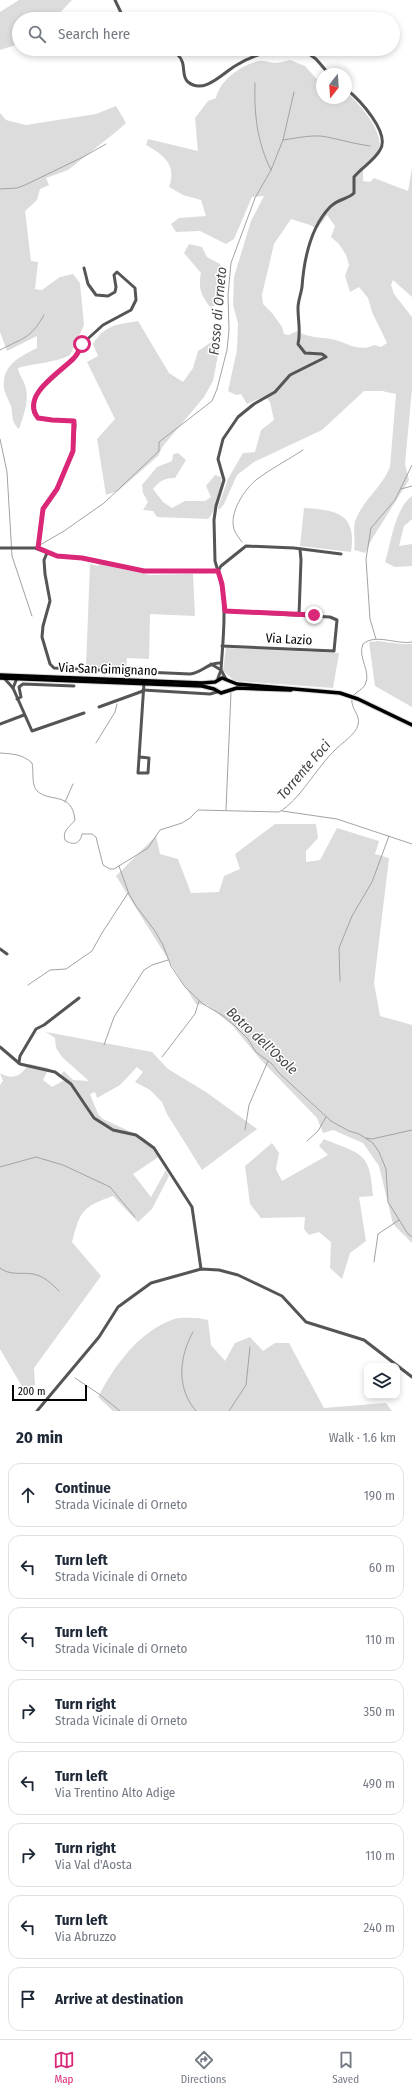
<!DOCTYPE html>
<meta charset="utf-8">
<style>
body{margin:0;font-family:"Fira Sans Condensed",sans-serif;background:#f6f6f7;color:#1f2937}
.controls{position:absolute;right:12px;bottom:12px;display:grid;overflow:hidden;border-radius:8px;box-shadow:0 2px 6px #0003}
.controls button{width:36px;height:36px;display:grid;place-items:center;padding:0;border:0;border-bottom:1px solid #e0e1e3;background:#fff;color:#1f2937;font:20px sans-serif}
.compass{position:absolute;left:316px;top:68px;width:36px;height:36px;border-radius:50%;background:#fff;box-shadow:0 2px 6px #0003;rotate:197deg}
.scale{position:absolute;left:12px;bottom:10px;width:75px;box-sizing:border-box;padding-left:4px;border:2px solid #000;border-top:0;font-size:11px;line-height:14px;white-space:nowrap;color:#000;-webkit-text-stroke:3px #fff;paint-order:stroke}
.stop{position:absolute;width:12px;height:12px;margin:-9px;border:3px solid #db2777;border-radius:50%;background:#fff}
.stop.end{background:#db2777;border-color:#fff;box-shadow:0 1px 4px #0008}
.list{margin:0;padding:0;list-style:none}
h2{display:flex;justify-content:space-between;align-items:center;height:52px;margin:0;padding:0 16px;font-size:17px}
h2 small{font-size:13px;font-weight:400;color:#747a83}
.list li{display:grid;grid-template-columns:26px 1fr auto;gap:12px;align-items:center;box-sizing:border-box;height:64px;margin:0 8px 8px;padding:0 8px;border:1px solid #e0e1e3;border-radius:12px}
.list b{display:block;font-size:15px;white-space:nowrap}
.list p{margin:0;font-size:13px;white-space:nowrap;color:#747a83}
.list em{font-size:13px;font-style:normal;color:#747a83}
.icon{flex:none;width:22px;height:22px;fill:none;stroke:currentColor;stroke-width:2;stroke-linecap:round;stroke-linejoin:round}
.map{position:relative;flex:none;width:412px;height:1411px;overflow:hidden}
.search{position:absolute;background:#fff;box-shadow:0 2px 6px #0003;left:12px;right:12px;top:12px;height:44px;display:flex;align-items:center;gap:10px;box-sizing:border-box;padding:0 14px;border-radius:22px;color:#747a83;font-size:15px}
.sheet{height:628px;background:#fff}
nav{display:flex;justify-content:space-around;align-items:center;box-sizing:border-box;height:56px;border-top:1px solid #e0e1e3;background:#fff;font-size:11px;color:#747a83}
nav a{display:grid;justify-items:center;gap:2px}
nav .on{color:#db2777}
.map>svg:first-child{display:block}
.green{fill:#dcdcdc;fill-rule:evenodd}
.lines{fill:none;stroke-linecap:round;stroke-linejoin:round}
.stream{stroke:#a3a3a3;stroke-width:1}
.major-casing{stroke:#dbdbdb;stroke-width:5.5}
.minor{stroke:#555;stroke-width:3}
.major{stroke:#000;stroke-width:3.5}
.route{stroke:#db2777;stroke-width:5}
.labels{text-anchor:middle;dominant-baseline:central;stroke-width:3;stroke-linejoin:round;paint-order:stroke}
.street-label{font-size:13px;fill:#000;stroke:#fff}
.water-label{font-size:14px;font-style:italic;fill:#444;stroke:#fff}
</style>
<div class="map">
<svg width="412" height="1411" viewBox="0 0 412 1411">
<rect width="100%" height="100%" fill="#fff"/>
<g class="green">
<polygon points="19,0 72,0 54,19 19,19 19,44 0,50 0,12"/>
<path d="M290,60L305,66L322,85V98H346V92C359,103 389,136 377,155C374,159 367,164 363,168V181L370,182L374,178L408,191L412,168V297L393,280L391,285L394,294L412,317V389L405,464L409,480L372,539L365,553L354,550C356,541 352,527 356,519C364,499 382,487 390,467L396,394L382,391H364L322,430L254,462L237,475L224,504L219,510L218,507L228,479L243,453L255,452L261,430L274,420L270,402L265,396L247,404L241,394L236,395L228,391L237,350L238,323L233,305L234,277L251,221L264,196L252,197L234,239L226,244L200,231L176,232L171,224L179,218L206,216L201,200L183,195L169,187C177,165 164,155 146,145L148,139L198,151L195,118L208,101L216,98C220,80 241,65 259,61C264,60 269,63 274,63C280,63 285,61 290,60ZM327,215L335,226L331,237L339,244L346,255L349,265L345,276L350,292L359,287L368,298L372,312L387,343L381,347L374,345C358,353 347,342 331,339C319,337 309,338 297,331L289,335L284,334L282,327L272,313L263,304L262,295L274,244L291,219L310,225L317,229Z"/>
<path d="M116,106L126,123L117,131L68,170L46,178L49,185L40,189L37,200L25,211L31,261L38,262L35,289L42,290L60,277L73,274L80,283L84,325L70,355C55,363 35,363 18,368C19,376 25,381 26,389C29,402 23,417 19,429C11,422 13,416 11,406C9,401 5,394 4,388C2,365 19,357 37,348V336L7,351L0,332V113L6,120L26,125L96,114Z"/>
<path d="M189,244L202,247L207,257L220,264C226,278 217,289 219,304L210,307C201,295 198,288 201,273L184,253Z"/>
<path d="M138,321L169,373L183,382L193,368L198,351L219,337L220,345L213,381L204,397L163,446L158,456L118,491L106,495L97,439L115,419L87,362L98,356L93,344C106,324 116,325 138,321Z"/>
<path d="M178,453L186,460L175,478C165,478 159,481 153,489L163,502L172,508L185,501H205L211,497L206,486L215,475L221,477C224,485 214,514 208,519L157,517L153,511L143,510L148,502L143,493L142,485L157,467L172,461L173,454Z"/>
<path d="M412,496V519L404,526L399,546L412,544V566L395,567L385,562C391,543 395,508 412,496Z"/>
<path d="M304,508C336,510 357,513 351,552L300,546Z"/>
<polygon points="90,564 98,566 99,564 149,575 193,574 195,616 150,614 149,659 127,658 126,669 86,667"/>
<polygon points="378,641 401,644 412,644 412,707 375,686 369,642"/>
<polygon points="226,648 339,653 333,688 235,681 223,671"/>
<polygon points="275,824 316,824 318,838 306,851 306,862 320,860 337,828 379,841 375,854 389,858 374,983 380,1016 412,1025 412,1243 393,1224 379,1166 363,1143 333,1130 323,1133 317,1118 260,1059 232,1025 207,1005 196,1004 116,876 156,836 160,854 178,859 191,893 219,892 224,876 240,869 235,854"/>
<path d="M46,1032L152,1052L168,1069L206,1092L257,1129L202,1170L167,1114L162,1102L150,1090L135,1082L143,1072L137,1067L120,1085L97,1098L95,1092L90,1094L98,1114L103,1119L144,1138L160,1156L133,1174L151,1197L166,1170L169,1176L152,1209L138,1222L113,1196C82,1207 80,1211 72,1242L101,1276L34,1368L35,1385L23,1388L0,1349V1085L3,1081L0,1073C14,1081 21,1075 29,1064L49,1068L43,1080L52,1087L66,1079L61,1075L64,1071L73,1080L89,1081L62,1057L56,1048L55,1038Z"/>
<path d="M324,1139C362,1155 370,1151 373,1196L359,1197L366,1241L350,1253L342,1279L330,1268L331,1242L319,1232L309,1235L304,1229L305,1217L261,1218L250,1204L245,1166L272,1143L279,1153L276,1169L282,1181L328,1155L319,1146Z"/>
<path d="M198,1318L208,1320L211,1345L225,1361L235,1343L250,1337L263,1351L275,1343H289L324,1408L386,1403L392,1411H113L98,1397C115,1365 138,1332 174,1319C181,1317 191,1318 198,1318Z"/>
</g>
<g class="lines">
<g class="stream">
<path d="M255,83C254,114 257,142 271,170"/>
<polyline points="283,140 294,92"/>
<polyline points="0,189 17,188 25,185 83,157 106,144"/>
<path d="M0,350C22,338 30,340 44,315"/>
<polyline points="0,439 7,472 12,556 32,616"/>
<polyline points="401,489 412,486"/>
<path d="M242,542C239,538 235,533 234,529C229,513 244,490 256,480C270,469 288,460 303,450"/>
<path d="M40,545L64,531L104,503L159,451V442L212,401L217,389L227,350L229,330L228,295L231,263L255,198L271,170L283,140C297,138 314,134 327,137C342,140 355,144 370,146"/>
<polyline points="376,639 370,619 366,559 371,528 395,500 412,465"/>
<path d="M353,696C357,691 362,690 365,685C372,671 357,658 363,644C376,633 396,645 412,642"/>
<polyline points="96,743 115,712 117,704"/>
<path d="M0,753C13,754 22,754 32,763C34,772 31,784 37,791C50,803 72,791 75,820C70,827 62,830 65,840C73,846 80,844 82,834H92L96,837L103,865L110,869H114L148,848L160,830L182,823L190,818L198,810L279,812C299,801 317,767 335,750C342,743 356,734 358,725C361,715 350,708 352,699"/>
<polyline points="65,802 73,784"/>
<polyline points="226,810 231,692"/>
<polyline points="282,811 337,819 412,844"/>
<polyline points="119,866 129,894 136,906 155,931 163,945 171,966 185,987 203,1004 222,1015 234,1025 248,1039 256,1052 272,1064 279,1073 331,1121 349,1131 359,1134 373,1143 379,1152 386,1169 388,1202 408,1234 412,1237"/>
<polyline points="340,981 339,948 352,916 372,882 389,836"/>
<polyline points="28,985 50,970 66,969 92,951 102,933 128,893"/>
<polyline points="104,1045 114,1017 144,970 152,965 168,960"/>
<polyline points="162,1057 195,1014 199,1001"/>
<polyline points="245,1130 249,1105 268,1061"/>
<polyline points="366,1138 372,1139 412,1130"/>
<polyline points="307,1141 318,1131 326,1117"/>
<polyline points="0,1167 36,1157 63,1165 110,1187 135,1217"/>
<polyline points="374,1262 378,1234 399,1220"/>
<path d="M0,1268C10,1276 21,1272 33,1274C44,1276 52,1284 59,1291"/>
<path d="M193,1332C179,1357 176,1388 196,1411"/>
<polyline points="75,1378 99,1394 120,1411"/>
<polyline points="229,1411 246,1385 250,1347"/>
</g>
<defs>
<g id="major">
<polyline points="0,675 202,683 215,682 222,678 237,684 340,693 358,699 412,725"/>
<polyline points="0,678 202,686 214,689 221,693 237,688 291,690"/>
</g>
</defs>
<use href="#major" class="major-casing"/>
<g class="minor">
<polyline points="115,0 124,19"/>
<path d="M142,49L152,52L177,54C188,64 180,75 188,82C204,95 223,73 235,66C248,58 265,52 279,49"/>
<polyline points="302,49 316,59 329,74"/>
<path d="M0,548H35L57,556L82,558L144,571H218L215,561L214,520L216,506L224,480L218,459L223,439L238,417L254,404L275,392L290,375L326,357L322,354L305,353L298,344C301,332 298,321 298,308C298,301 301,294 302,287C304,259 310,228 330,207C339,198 347,200 354,193V177C362,167 374,161 380,150C391,133 359,99 346,89"/>
<polyline points="38,549 43,509 57,489 73,451 75,425 74,421 52,420 38,418 34,413 33,406 35,397 39,391 74,358 82,344 103,325 131,310 136,300 135,288 117,272 114,275 116,287 115,292 108,296 96,295 88,284 84,268"/>
<path d="M47,553L44,560L45,574L50,601L43,626L42,637L50,664L54,668L190,674C202,673 208,662 221,663"/>
<polyline points="299,615 301,560 300,549"/>
<polyline points="222,646 334,651 337,620 330,617 225,611"/>
<polyline points="211,664 221,670 226,679"/>
<polyline points="4,678 13,688 32,731 84,713"/>
<path d="M218,678L221,670C223,637 228,603 218,571L221,566L246,546L294,548L341,554"/>
<polyline points="13,688 17,678"/>
<polyline points="143,690 210,694 217,692"/>
<polyline points="17,699 21,697 19,687 23,684 74,686"/>
<polyline points="99,707 143,691"/>
<polyline points="0,724 24,715"/>
<polyline points="140,757 149,758 148,773 138,773 144,683"/>
<polyline points="0,949 7,954"/>
<polyline points="0,1047 20,1064 55,1072 71,1084 94,1118 113,1130 136,1135 154,1148 192,1207 201,1269"/>
<polyline points="19,1062 20,1056 36,1029 44,1025 79,998"/>
<polyline points="37,1411 99,1337 118,1307 151,1283 201,1269 219,1270 238,1275 282,1296 306,1322 364,1340 412,1377"/>
</g>
<use href="#major" class="major"/>
</g>
<g class="lines">
<path class="route" d="M82,344C80,349 78,354 74,358C61,372 20,395 38,418L52,420L74,421L73,451L57,489L43,509L38,548L57,556L82,558L144,571H218L222,584L225,611L314,615"/>
</g>
<g class="labels">
<g class="street-label">
<text transform="translate(289 639) rotate(3)">Via Lazio</text>
<text transform="translate(108 669) rotate(2)">Via San Gimignano</text>
</g>
<g class="water-label">
<text transform="translate(218 311) rotate(-85)">Fosso di Orneto</text>
<text transform="translate(304 770) rotate(-49)">Torrente Foci</text>
<text transform="translate(262 1041) rotate(43)">Botro dell'Osole</text>
</g>
</g>
</svg>
<div class="controls">
<button><svg class="icon" aria-label="layers" viewBox="0 0 24 24"><path d="M12 4l9 5-9 5-9-5zM3 14l9 5 9-5"/></svg></button>
</div>
<svg class="compass" viewBox="-18 -18 36 36"><path d="M0-13l5 13h-10z" fill="#e53935"/><path d="M0 13l5-13h-10z" fill="#747a83"/></svg>
<div class="scale">200 m</div>
<div class="stop" style="left:82px;top:344px"></div>
<div class="stop end" style="left:314px;top:615px"></div>
<div class="search"><svg class="icon" aria-label="search" viewBox="0 0 24 24"><circle cx="10" cy="10" r="6"/><path d="M15 15l6 6"/></svg>Search here</div>
</div>
<section class="sheet">
<h2>20 min<small>Walk · 1.6 km</small></h2>
<ul class="list">
<li><svg class="icon" aria-label="ahead" viewBox="0 0 24 24"><path d="M12 20V5M6 11l6-6 6 6"/></svg><div><b>Continue</b><p>Strada Vicinale di Orneto</p></div><em>190 m</em></li>
<li><svg class="icon" aria-label="left" viewBox="0 0 24 24"><path d="M17 20v-9H6M10 6l-5 5 5 5"/></svg><div><b>Turn left</b><p>Strada Vicinale di Orneto</p></div><em>60 m</em></li>
<li><svg class="icon" aria-label="left" viewBox="0 0 24 24"><path d="M17 20v-9H6M10 6l-5 5 5 5"/></svg><div><b>Turn left</b><p>Strada Vicinale di Orneto</p></div><em>110 m</em></li>
<li><svg class="icon" aria-label="right" viewBox="0 0 24 24"><path d="M7 20v-9h11M14 6l5 5-5 5"/></svg><div><b>Turn right</b><p>Strada Vicinale di Orneto</p></div><em>350 m</em></li>
<li><svg class="icon" aria-label="left" viewBox="0 0 24 24"><path d="M17 20v-9H6M10 6l-5 5 5 5"/></svg><div><b>Turn left</b><p>Via Trentino Alto Adige</p></div><em>490 m</em></li>
<li><svg class="icon" aria-label="right" viewBox="0 0 24 24"><path d="M7 20v-9h11M14 6l5 5-5 5"/></svg><div><b>Turn right</b><p>Via Val d'Aosta</p></div><em>110 m</em></li>
<li><svg class="icon" aria-label="left" viewBox="0 0 24 24"><path d="M17 20v-9H6M10 6l-5 5 5 5"/></svg><div><b>Turn left</b><p>Via Abruzzo</p></div><em>240 m</em></li>
<li><svg class="icon" aria-label="arrive" viewBox="0 0 24 24"><path d="M6 21V4h12l-3 4 3 4H6"/></svg><div><b>Arrive at destination</b></div></li>
</ul>
</section>
<nav>
<a class="on"><svg class="icon" aria-label="map" viewBox="0 0 24 24"><path d="M3 6l6-2 6 2 6-2v14l-6 2-6-2-6 2zM9 4v14M15 6v14"/></svg>Map</a>
<a><svg class="icon" aria-label="directions" viewBox="0 0 24 24"><path d="M12 3l9 9-9 9-9-9zM9 14v-3h6M13 9l2 2-2 2"/></svg>Directions</a>
<a><svg class="icon" aria-label="saved" viewBox="0 0 24 24"><path d="M7 4h10v16l-5-4-5 4z"/></svg>Saved</a>
</nav>
